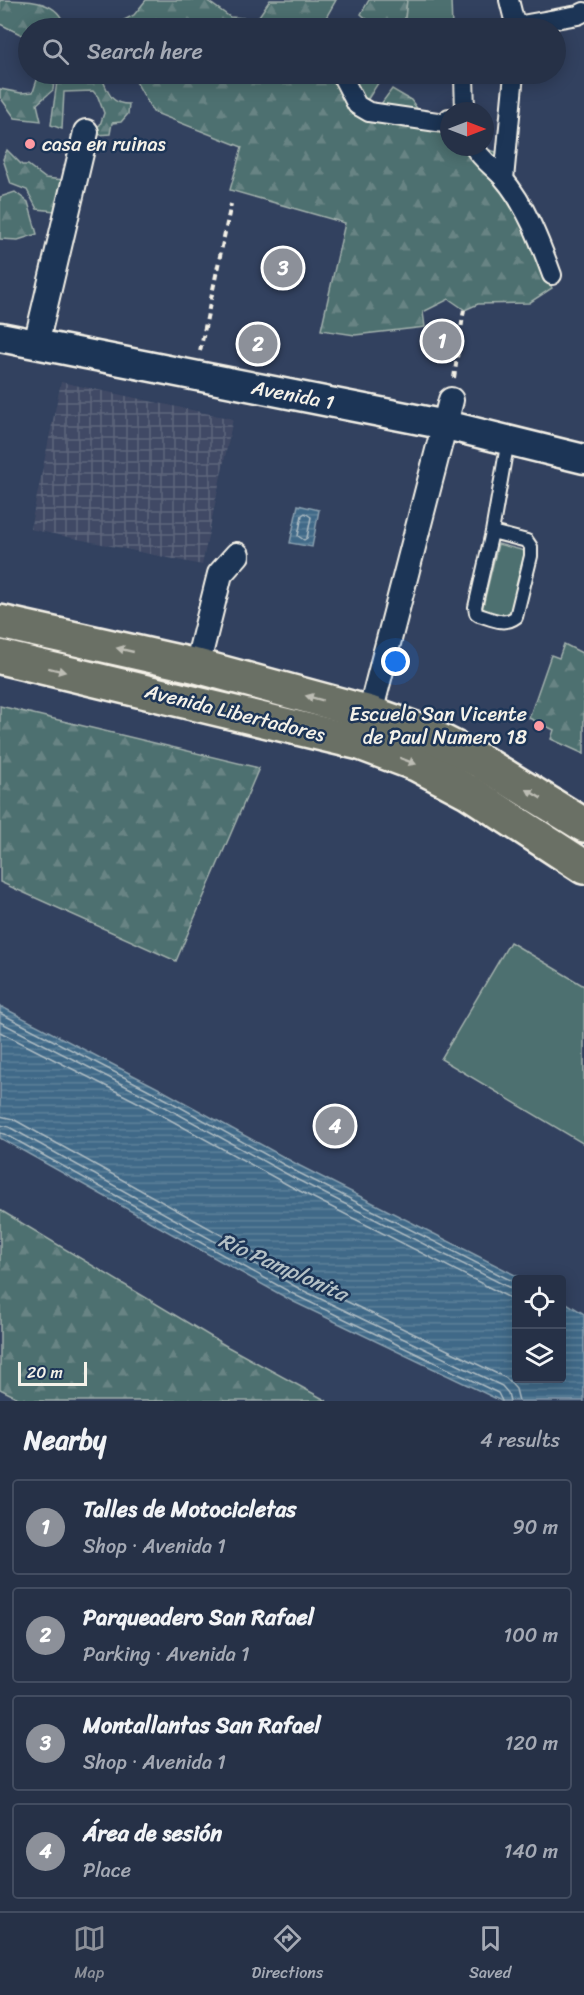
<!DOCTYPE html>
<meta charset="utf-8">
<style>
body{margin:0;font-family:Sriracha,sans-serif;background:#2e394e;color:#f1f3f6}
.controls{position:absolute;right:18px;bottom:18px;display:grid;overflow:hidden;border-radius:6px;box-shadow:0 3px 15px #0003}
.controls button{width:54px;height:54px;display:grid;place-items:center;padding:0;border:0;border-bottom:2px solid #424c60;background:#263147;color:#f1f3f6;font:30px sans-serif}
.compass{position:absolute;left:440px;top:102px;width:54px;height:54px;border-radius:50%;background:#263147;box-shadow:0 3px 15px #0003;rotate:90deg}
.scale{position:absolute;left:18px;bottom:15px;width:69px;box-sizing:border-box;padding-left:6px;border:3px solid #f4f1e8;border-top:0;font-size:16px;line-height:21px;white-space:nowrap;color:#f4f1e8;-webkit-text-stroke:4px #1d3557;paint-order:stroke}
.you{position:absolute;left:396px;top:662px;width:21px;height:21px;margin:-15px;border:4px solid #fff;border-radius:50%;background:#1a73e8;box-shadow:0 0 0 9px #1a73e833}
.badge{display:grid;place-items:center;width:39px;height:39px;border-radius:50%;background:#8c9099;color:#fff;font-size:20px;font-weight:700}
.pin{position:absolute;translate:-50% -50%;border:3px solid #fff;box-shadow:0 2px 6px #0006}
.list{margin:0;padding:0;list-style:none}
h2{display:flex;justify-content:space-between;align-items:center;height:78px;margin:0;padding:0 24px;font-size:26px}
h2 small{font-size:20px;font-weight:400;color:#a4a9b4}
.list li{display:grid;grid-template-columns:39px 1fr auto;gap:18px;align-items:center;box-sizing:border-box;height:96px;margin:0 12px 12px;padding:0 12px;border:2px solid #424c60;border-radius:6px}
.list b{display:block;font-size:22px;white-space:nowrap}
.list p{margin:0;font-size:20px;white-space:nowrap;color:#a4a9b4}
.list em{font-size:20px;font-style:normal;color:#a4a9b4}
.icon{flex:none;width:33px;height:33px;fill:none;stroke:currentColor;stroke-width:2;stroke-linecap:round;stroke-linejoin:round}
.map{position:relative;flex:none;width:584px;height:1401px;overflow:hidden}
.search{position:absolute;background:#263147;box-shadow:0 3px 15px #0003;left:18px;right:18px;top:18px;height:66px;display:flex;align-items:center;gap:15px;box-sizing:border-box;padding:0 21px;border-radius:33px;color:#a4a9b4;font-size:22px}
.sheet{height:510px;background:#263147}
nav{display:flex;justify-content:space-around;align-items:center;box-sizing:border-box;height:84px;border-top:2px solid #424c60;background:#263147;font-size:16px;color:#a4a9b4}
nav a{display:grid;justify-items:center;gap:3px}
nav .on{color:#8c9099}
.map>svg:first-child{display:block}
.industrial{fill:url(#industrial-grid)}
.forest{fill:url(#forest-firs);stroke:#a1b0ac;stroke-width:1.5}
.green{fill:#4e6f6f;stroke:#a1b0ac;stroke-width:1.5}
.water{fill:url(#water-rules);stroke:#899fae;stroke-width:1.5}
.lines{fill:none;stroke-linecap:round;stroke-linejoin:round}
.shore{stroke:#acbbc2;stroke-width:1.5}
.service-casing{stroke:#f4f1e8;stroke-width:16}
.pedestrian-casing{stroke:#f4f1e8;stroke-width:22}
.minor-casing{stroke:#f4f1e8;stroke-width:28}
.tertiary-casing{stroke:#f4f1e8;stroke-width:33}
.primary-casing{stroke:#f4f1e8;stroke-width:38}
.path{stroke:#f4f1e8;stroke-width:4;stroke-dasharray:6 4.5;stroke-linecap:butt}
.service{stroke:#1d3557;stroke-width:12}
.pedestrian{stroke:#1d3557;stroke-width:18}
.minor{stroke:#1d3557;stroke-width:24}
.tertiary{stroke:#1d3557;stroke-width:28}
.primary{stroke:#6b7065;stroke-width:33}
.oneway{fill:#bdbdb4}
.poi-dot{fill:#ff9aa2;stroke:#1d3557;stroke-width:2}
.labels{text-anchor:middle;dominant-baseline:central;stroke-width:5;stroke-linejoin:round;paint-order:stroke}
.poi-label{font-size:20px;fill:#f4f1e8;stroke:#1d3557;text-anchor:start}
.street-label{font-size:20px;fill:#f4f1e8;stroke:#1d3557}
.water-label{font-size:21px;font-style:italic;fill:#b5c1c6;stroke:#1d3557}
</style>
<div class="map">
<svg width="584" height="1401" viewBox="0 0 584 1401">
<defs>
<pattern id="industrial-grid" width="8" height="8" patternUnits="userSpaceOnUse" patternTransform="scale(1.5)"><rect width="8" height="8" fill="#414a65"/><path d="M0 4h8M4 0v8" fill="none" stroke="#5d657b"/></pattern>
<pattern id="forest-firs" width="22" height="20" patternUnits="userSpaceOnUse" patternTransform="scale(1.5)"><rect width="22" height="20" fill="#4e6f6f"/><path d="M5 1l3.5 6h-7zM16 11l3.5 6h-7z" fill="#688484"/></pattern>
<pattern id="water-rules" width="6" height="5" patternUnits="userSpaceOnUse" patternTransform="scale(1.5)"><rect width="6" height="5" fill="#416988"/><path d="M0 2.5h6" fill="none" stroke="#5d7f99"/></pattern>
</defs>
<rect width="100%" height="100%" fill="#32415f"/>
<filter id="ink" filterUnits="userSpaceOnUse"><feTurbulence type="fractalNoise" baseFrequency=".0167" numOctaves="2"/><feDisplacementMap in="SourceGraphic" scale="12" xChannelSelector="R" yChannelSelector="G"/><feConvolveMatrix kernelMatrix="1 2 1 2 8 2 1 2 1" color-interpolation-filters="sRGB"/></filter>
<g filter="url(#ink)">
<polygon class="industrial" points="61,382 233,419 202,565 30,529"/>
<g class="forest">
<path d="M0,0C24,0 56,0 63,22L58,26L60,28H28V38L0,24Z"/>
<polygon points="146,0 206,0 230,17 257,19 270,0 336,0 320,28 109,28 134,15"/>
<polygon points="369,0 407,0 404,28 377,28 361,14"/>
<polygon points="39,74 51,74 54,81 53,90 37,104 41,121 15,118 0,97 0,89 21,93 33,92"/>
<path d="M58,74H100C108,89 108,104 129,104L128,114L121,122L112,123L110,134L97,135L92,129L100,125L104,113L98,97L93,91L64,92L62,129L51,125Z"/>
<polygon points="126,74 372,74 380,80 366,102 376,111 392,89 411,100 429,125 449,128 449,147 479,147 500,153 539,264 552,288 529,303 478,304 465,310 449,299 423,312 425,327 355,335 321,330 345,223 230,190 242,147 153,112 134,78"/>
<polygon points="7,150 22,165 28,165 45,178 64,180 55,211 37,209 27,190 11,184 3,159"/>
<polygon points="15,192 28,202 37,234 18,240 0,239 0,197"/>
<polygon points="564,644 584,654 584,754 551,739 554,730 529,718 551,655 559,658"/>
<polygon points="0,706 259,768 176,961 0,882"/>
<polygon points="0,1210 228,1347 327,1401 24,1401 0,1389"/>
</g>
<g class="green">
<polygon points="407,0 451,0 452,28 404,28"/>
<polygon points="498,544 525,551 510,617 482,610"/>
<polygon points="510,942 584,986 584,1144 441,1059"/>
</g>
<g class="water">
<polygon points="298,505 319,510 312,547 290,543"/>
<polygon points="0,1006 156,1087 300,1166 523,1279 516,1280 516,1378 562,1378 562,1300 584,1314 584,1401 501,1401 294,1302 0,1138"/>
</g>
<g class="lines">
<g class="shore">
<polygon points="305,513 311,517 307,538 304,540 298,536 302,515"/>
<polyline points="0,1013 153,1092 297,1172 516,1283"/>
<polyline points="0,1022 149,1098 294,1178 516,1291"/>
<polyline points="0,1032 145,1106 290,1186 516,1301"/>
<polyline points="0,1116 13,1119 304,1281 506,1378 516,1389 519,1401"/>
<polyline points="0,1125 9,1127 300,1289 502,1386 508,1393 510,1401"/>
<polyline points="0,1133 5,1134 297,1296 498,1393 502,1401"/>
</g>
<defs>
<path id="service" d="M492,532L527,541L531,547V556L516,617C504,626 492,619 479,615L476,613L475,607L492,532L508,440"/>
<g id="pedestrian">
<polyline points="509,0 516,28"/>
<polyline points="516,26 578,15 584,12"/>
<polyline points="341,74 357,105 369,112 444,123 449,118"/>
<polyline points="464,76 465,111"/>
<path d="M474,147C482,160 493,167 503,178C526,205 540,242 552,275"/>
<polyline points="504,179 514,74"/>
</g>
<g id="minor">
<polyline points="36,344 86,132"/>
<polyline points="197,666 220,574 237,555"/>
<polyline points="370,713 451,400"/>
</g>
<polyline id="tertiary" points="0,337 446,425 584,459"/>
<g id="primary">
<polyline points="0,622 197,666 370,713 421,731 480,761 584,825"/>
<polyline points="0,657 360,743 416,764 469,792 584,867"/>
</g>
</defs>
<use href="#service" class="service-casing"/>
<use href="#pedestrian" class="pedestrian-casing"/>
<use href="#minor" class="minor-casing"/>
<use href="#tertiary" class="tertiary-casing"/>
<use href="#primary" class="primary-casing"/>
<g class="path">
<polyline points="200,351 231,204"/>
<polyline points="454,378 464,309"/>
</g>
<use href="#service" class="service"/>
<use href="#pedestrian" class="pedestrian"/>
<use href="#minor" class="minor"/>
<use href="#tertiary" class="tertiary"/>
<use href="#primary" class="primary"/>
</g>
<defs><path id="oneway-solid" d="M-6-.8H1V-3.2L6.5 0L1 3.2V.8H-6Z" transform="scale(1.5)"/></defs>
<g class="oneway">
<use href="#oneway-solid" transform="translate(125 650) rotate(-167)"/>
<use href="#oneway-solid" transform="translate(57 670) rotate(14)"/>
<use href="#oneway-solid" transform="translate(314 698) rotate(-165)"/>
<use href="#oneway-solid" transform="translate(408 761) rotate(21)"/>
<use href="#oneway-solid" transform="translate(534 794) rotate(-149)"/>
</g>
</g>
<g class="poi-dot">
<circle cx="30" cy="144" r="6"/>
<circle cx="539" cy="726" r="6"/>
</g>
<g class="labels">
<g class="poi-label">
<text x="42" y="144">casa en ruinas</text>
<text x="527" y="714" text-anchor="end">Escuela San Vicente<tspan x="527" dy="23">de Paul Numero 18</tspan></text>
</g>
<g class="street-label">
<text transform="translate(293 395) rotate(11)">Avenida 1</text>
<text transform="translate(235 713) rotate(14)">Avenida Libertadores</text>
</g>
<g class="water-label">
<text transform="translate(283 1267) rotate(24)">Río Pamplonita</text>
</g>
</g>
</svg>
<div class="controls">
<button><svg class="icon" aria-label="locate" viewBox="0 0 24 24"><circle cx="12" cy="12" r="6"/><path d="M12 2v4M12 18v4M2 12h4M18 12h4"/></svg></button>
<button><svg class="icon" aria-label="layers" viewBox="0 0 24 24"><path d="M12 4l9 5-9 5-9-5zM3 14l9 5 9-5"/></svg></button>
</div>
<svg class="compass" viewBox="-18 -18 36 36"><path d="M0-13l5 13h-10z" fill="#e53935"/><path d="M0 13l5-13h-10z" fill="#a4a9b4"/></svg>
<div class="scale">20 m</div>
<div class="you"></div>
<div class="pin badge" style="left:442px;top:341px">1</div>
<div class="pin badge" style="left:258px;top:344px">2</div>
<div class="pin badge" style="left:283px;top:268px">3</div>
<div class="pin badge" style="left:335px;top:1126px">4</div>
<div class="search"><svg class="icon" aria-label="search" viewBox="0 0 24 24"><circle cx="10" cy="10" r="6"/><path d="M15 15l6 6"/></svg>Search here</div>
</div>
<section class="sheet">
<h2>Nearby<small>4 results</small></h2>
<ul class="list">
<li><span class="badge">1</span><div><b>Talles de Motocicletas</b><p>Shop · Avenida 1</p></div><em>90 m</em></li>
<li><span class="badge">2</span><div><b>Parqueadero San Rafael</b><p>Parking · Avenida 1</p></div><em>100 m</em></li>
<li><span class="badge">3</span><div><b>Montallantas San Rafael</b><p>Shop · Avenida 1</p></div><em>120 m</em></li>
<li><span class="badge">4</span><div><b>Área de sesión</b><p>Place</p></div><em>140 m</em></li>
</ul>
</section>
<nav>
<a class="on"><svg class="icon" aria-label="map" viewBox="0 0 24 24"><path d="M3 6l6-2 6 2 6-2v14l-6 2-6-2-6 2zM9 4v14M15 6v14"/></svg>Map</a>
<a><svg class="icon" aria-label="directions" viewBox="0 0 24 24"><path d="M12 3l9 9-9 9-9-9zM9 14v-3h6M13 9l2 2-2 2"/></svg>Directions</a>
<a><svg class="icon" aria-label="saved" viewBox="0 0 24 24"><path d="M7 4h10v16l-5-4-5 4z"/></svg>Saved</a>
</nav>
